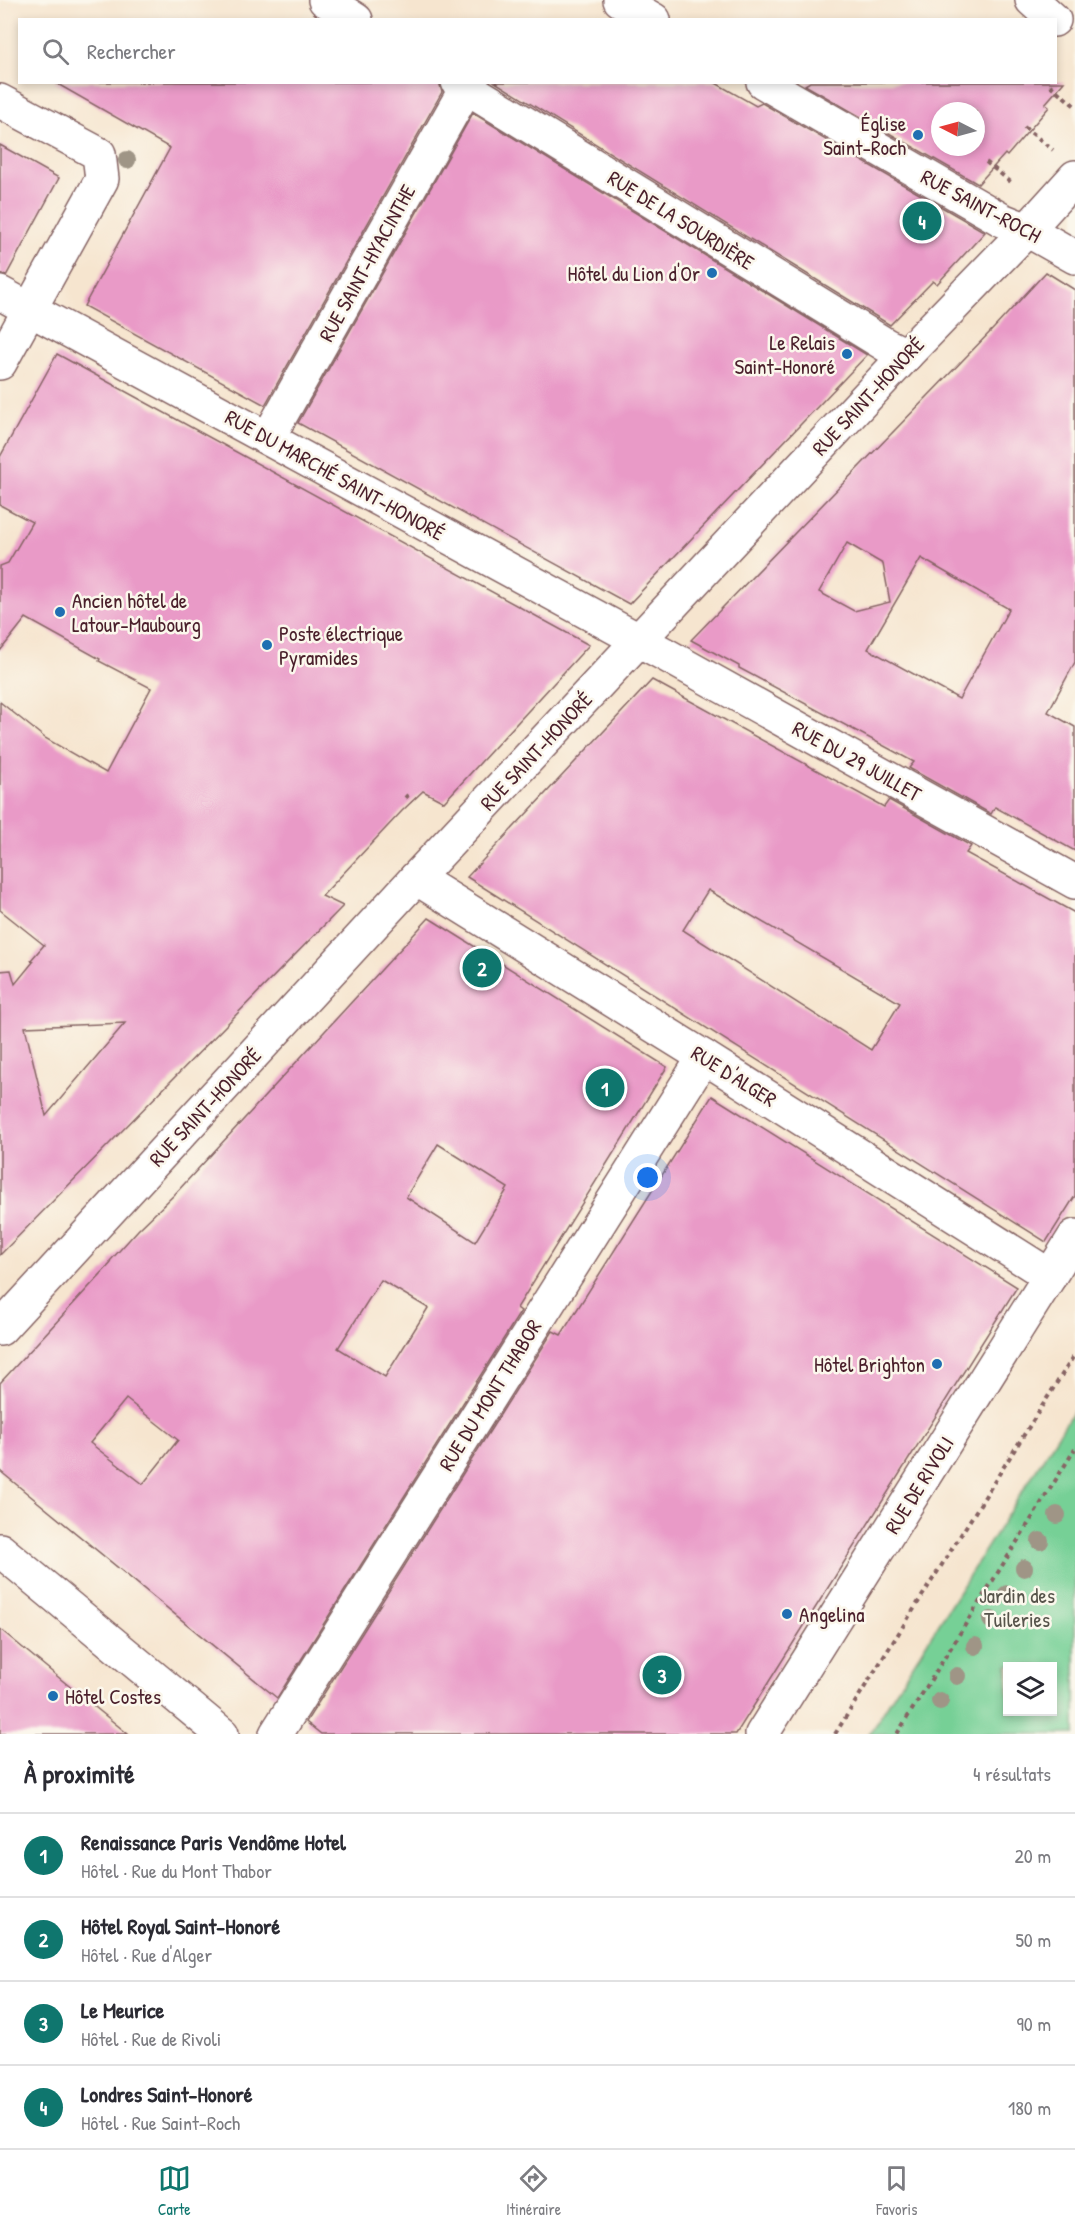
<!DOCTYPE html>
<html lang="fr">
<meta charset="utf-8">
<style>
body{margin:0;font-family:"Patrick Hand",sans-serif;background:#f7f7f7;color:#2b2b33}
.controls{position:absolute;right:18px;bottom:18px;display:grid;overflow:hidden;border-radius:0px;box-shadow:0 3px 9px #0003}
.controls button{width:54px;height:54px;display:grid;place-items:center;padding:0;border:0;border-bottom:2px solid #e1e1e2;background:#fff;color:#2b2b33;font:30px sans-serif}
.compass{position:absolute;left:931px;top:102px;width:54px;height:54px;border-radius:50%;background:#fff;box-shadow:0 3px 9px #0003;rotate:276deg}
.you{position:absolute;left:648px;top:1178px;width:21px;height:21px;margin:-15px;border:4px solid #fff;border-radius:50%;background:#1a73e8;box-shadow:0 0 0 9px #1a73e833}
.badge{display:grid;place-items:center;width:39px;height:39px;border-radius:50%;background:#0f766e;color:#fff;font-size:20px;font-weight:700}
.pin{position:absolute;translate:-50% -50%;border:3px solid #fff;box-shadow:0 2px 6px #0006}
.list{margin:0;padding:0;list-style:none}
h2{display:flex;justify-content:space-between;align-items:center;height:78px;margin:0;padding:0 24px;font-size:26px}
h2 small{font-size:20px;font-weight:400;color:#7c7c81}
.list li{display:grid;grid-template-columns:39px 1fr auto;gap:18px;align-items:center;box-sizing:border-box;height:84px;padding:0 24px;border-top:2px solid #e1e1e2}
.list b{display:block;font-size:22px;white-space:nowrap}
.list p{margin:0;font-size:20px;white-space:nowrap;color:#7c7c81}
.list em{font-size:20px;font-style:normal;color:#7c7c81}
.icon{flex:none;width:33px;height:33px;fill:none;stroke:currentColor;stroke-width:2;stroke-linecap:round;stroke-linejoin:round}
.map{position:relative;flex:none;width:1075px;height:1734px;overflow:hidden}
.search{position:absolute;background:#fff;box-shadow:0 3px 9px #0003;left:18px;right:18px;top:18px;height:66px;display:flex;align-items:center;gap:15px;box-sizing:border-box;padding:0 21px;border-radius:0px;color:#7c7c81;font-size:22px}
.sheet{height:414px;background:#fff}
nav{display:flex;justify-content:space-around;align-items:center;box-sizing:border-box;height:84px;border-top:2px solid #e1e1e2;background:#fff;font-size:16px;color:#7c7c81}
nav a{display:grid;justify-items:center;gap:3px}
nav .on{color:#0f766e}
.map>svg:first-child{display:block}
.green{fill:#76d096;stroke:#607860;stroke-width:1.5;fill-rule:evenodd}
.building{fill:#e99ac7;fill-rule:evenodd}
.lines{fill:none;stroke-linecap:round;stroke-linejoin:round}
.minor-casing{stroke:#866464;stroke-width:36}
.path{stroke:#866464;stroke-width:4;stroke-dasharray:4.5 4.5;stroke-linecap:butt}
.minor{stroke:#fff;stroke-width:33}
.tree{fill:#9f9586}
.poi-dot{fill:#1f6fb2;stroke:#fbf7ec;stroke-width:2}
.labels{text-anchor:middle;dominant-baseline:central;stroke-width:5;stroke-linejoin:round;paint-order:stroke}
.poi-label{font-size:21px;fill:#4a1f2b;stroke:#fbf7ec;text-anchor:end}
.street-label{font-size:21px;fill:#4a1f2b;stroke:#fbf7ec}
.park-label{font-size:21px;fill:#57544b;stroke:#fbf7ec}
</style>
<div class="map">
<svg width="1075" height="1734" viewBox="0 0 1075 1734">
<rect width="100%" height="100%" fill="#fbf7ec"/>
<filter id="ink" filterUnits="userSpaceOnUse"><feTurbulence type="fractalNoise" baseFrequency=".0167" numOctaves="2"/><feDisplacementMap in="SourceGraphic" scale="12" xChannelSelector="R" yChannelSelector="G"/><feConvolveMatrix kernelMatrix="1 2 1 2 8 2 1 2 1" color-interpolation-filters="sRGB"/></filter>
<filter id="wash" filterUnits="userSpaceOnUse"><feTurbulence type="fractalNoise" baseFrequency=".008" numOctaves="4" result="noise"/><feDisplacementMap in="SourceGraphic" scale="24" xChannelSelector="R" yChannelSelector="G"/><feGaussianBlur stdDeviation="1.35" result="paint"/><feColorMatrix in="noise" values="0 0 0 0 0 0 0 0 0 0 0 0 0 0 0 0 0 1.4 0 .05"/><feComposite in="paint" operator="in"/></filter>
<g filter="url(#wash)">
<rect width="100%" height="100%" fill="#f6e5cf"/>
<path class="green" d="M1075,1408V1734H869ZM1008,1666H1052V1712H1008Z"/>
<g id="blocks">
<g class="building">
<polygon points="54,82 439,82 442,92 265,405 84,306 170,148"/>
<polygon points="495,82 714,82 756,106 762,103 985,232 937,284 933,281 890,325"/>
<path d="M810,82H1064L1045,104L1049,107L1007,156L1005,154L978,184L805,85ZM940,111H976V147H940Z"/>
<polygon points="473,113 867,355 629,604 298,423"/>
<polygon points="0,145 59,178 6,276 0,274"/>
<path d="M1046,272L1075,290V662L1048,712L1075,727V851L995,807L991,814L909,768L914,762L739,668V666L691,640L994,328ZM847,543L883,564L890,602L854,611L819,592ZM921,558L1009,609L959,699L868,649Z"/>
<path d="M57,354L589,645L444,802L423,791L402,811L322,896L343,906L0,1255V971L11,970L15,984L33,962L31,960L44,945L0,910V702L45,738L106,773L151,688L99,661L100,659L26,618L0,651V566L8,563L32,522L0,505V457ZM125,1023L46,1116L25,1027Z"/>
<path d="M652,680L884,807L889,800L971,846L966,853L1075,913V1196L1046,1242L467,877ZM708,890L900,1003L871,1050L683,930Z"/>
<path d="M429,918L667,1067L517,1308L521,1311L277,1698L0,1471V1383L111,1263L110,1261L138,1230L174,1195ZM438,1144L508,1188L475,1242L406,1197ZM381,1280L428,1308L385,1377L338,1348ZM126,1399L178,1440L143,1484L90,1443Z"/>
<polygon points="712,1096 1017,1287 736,1734 321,1734 306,1722 553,1331 561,1335"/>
<polygon points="0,1629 63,1681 128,1734 0,1734"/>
</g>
</g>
</g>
<g filter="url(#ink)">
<use href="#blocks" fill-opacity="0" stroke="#866464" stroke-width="1.5"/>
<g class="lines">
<defs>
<g id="minor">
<polyline points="325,0 356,20"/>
<polyline points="620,0 654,20"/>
<polyline points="1032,0 1054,20"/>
<polyline points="458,82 886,345 906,355"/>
<polyline points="763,82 1002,220 1027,230 1075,257"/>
<polyline points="0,101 99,154 102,179 0,363"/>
<polyline points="0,293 666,655 1075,882"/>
<polyline points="268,438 466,88"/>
<polyline points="416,878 704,1057 1050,1276"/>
<polyline points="0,1329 416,878 906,355 1027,230 1075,177"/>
<polyline points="0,1550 222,1734"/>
<polyline points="276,1734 704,1057"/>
<polyline points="762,1734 1075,1236"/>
</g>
</defs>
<use href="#minor" class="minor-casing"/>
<g class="path">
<polyline points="1050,85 1075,106"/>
<polyline points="1024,127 1053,150"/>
<polyline points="986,162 1012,183"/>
<polyline points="405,795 412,802"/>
<polyline points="835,1734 1075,1354"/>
<polyline points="897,1734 1075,1449"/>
</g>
<use href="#minor" class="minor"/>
</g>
<g class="tree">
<circle cx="127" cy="160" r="9"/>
<circle cx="1057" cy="1515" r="9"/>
<circle cx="1040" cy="1541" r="9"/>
<circle cx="1024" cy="1568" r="9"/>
<circle cx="1007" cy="1594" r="9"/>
<circle cx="991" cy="1620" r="9"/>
<circle cx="975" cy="1646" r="9"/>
<circle cx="957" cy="1676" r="9"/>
<circle cx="940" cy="1701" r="9"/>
</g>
</g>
<g class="poi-dot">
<circle cx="918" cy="135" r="6"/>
<circle cx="712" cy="273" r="6"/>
<circle cx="847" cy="354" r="6"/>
<circle cx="60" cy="612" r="6"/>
<circle cx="267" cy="645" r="6"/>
<circle cx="937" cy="1364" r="6"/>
<circle cx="787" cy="1614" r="6"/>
<circle cx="53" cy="1696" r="6"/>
</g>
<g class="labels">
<g class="poi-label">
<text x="906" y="123">Église<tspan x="906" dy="24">Saint-Roch</tspan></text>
<text x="700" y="273">Hôtel du Lion d'Or</text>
<text x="835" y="342">Le Relais<tspan x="835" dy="24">Saint-Honoré</tspan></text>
<text x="72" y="600" text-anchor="start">Ancien hôtel de<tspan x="72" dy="24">Latour-Maubourg</tspan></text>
<text x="279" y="633" text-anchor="start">Poste électrique<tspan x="279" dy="24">Pyramides</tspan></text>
<text x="925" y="1364">Hôtel Brighton</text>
<text x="799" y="1614" text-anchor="start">Angelina</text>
<text x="65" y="1696" text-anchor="start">Hôtel Costes</text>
</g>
<g class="street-label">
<text transform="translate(981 206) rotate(28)">RUE SAINT-ROCH</text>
<text transform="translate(681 220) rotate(32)">RUE DE LA SOURDIÈRE</text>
<text transform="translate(367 263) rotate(-61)">RUE SAINT-HYACINTHE</text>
<text transform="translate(868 396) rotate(-47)">RUE SAINT-HONORÉ</text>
<text transform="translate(335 475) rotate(29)">RUE DU MARCHÉ SAINT-HONORÉ</text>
<text transform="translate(536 751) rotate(-47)">RUE SAINT-HONORÉ</text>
<text transform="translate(857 761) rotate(29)">RUE DU 29 JUILLET</text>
<text transform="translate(734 1076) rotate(32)">RUE D'ALGER</text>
<text transform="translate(205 1107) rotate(-47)">RUE SAINT-HONORÉ</text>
<text transform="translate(490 1395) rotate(-58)">RUE DU MONT THABOR</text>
<text transform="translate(919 1485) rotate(-58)">RUE DE RIVOLI</text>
</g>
<g class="park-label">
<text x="1017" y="1595">Jardin des<tspan x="1017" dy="24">Tuileries</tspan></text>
</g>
</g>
</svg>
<div class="controls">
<button><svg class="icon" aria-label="layers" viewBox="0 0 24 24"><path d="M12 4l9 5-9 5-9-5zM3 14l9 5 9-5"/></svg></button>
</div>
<svg class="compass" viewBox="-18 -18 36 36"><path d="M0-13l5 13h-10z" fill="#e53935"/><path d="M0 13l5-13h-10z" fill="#7c7c81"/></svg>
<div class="you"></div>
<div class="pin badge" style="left:605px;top:1088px">1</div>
<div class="pin badge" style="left:482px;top:968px">2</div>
<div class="pin badge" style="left:662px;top:1675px">3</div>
<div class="pin badge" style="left:922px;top:221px">4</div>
<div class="search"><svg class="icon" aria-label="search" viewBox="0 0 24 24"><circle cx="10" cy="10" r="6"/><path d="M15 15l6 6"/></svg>Rechercher</div>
</div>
<section class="sheet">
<h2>À proximité<small>4 résultats</small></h2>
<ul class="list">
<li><span class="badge">1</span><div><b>Renaissance Paris Vendôme Hotel</b><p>Hôtel · Rue du Mont Thabor</p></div><em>20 m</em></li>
<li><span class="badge">2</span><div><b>Hôtel Royal Saint-Honoré</b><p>Hôtel · Rue d'Alger</p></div><em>50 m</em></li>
<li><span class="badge">3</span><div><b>Le Meurice</b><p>Hôtel · Rue de Rivoli</p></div><em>90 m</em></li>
<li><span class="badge">4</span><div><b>Londres Saint-Honoré</b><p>Hôtel · Rue Saint-Roch</p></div><em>180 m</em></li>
</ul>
</section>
<nav>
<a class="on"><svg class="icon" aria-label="map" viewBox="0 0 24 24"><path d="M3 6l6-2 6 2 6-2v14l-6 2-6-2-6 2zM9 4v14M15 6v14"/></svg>Carte</a>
<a><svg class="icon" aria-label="directions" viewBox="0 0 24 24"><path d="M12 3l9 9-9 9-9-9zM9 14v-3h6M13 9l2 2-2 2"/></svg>Itinéraire</a>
<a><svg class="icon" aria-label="saved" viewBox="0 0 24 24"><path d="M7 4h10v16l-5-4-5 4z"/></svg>Favoris</a>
</nav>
